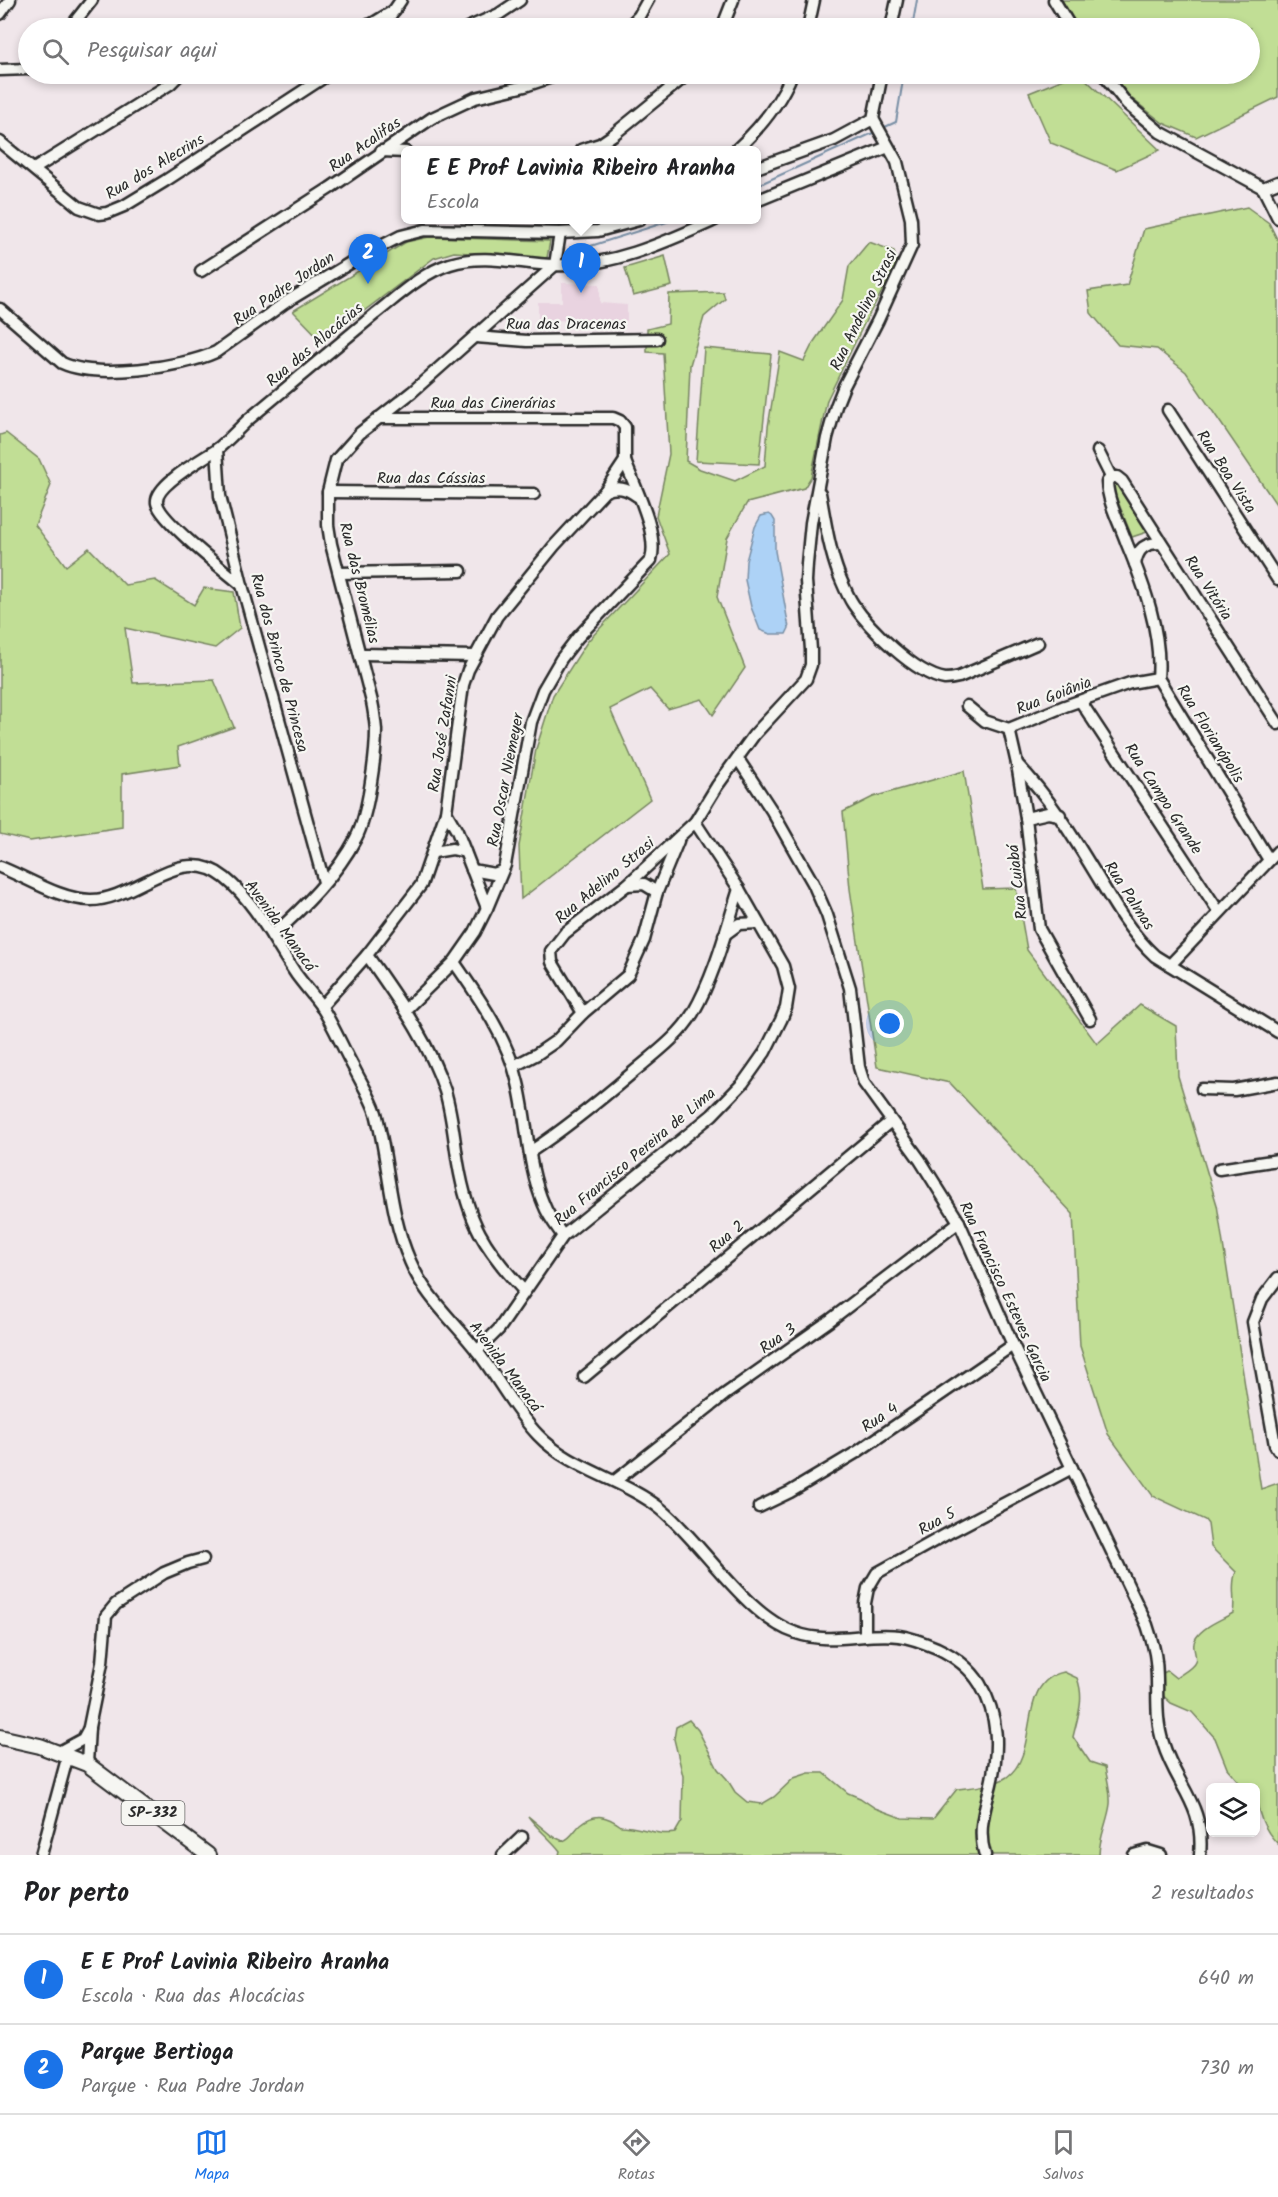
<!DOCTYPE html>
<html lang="pt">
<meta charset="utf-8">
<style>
body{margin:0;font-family:Kalam,sans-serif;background:#f2f2f2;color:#202124}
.controls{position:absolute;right:18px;bottom:18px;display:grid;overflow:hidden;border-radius:9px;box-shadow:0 3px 9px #0003}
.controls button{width:54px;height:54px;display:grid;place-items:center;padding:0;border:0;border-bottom:2px solid #e0e0e0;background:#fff;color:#202124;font:30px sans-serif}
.you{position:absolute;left:890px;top:1024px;width:21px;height:21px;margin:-15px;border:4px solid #fff;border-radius:50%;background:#1a73e8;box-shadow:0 0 0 9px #1a73e833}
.badge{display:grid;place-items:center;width:39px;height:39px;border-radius:50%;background:#1a73e8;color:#fff;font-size:20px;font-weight:700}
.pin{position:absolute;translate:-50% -50px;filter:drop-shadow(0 2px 3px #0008)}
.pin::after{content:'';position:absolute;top:32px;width:21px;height:18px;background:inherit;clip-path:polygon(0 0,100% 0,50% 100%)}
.popup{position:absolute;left:401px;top:146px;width:360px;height:78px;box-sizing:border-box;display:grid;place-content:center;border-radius:9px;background:#fff;filter:drop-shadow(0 2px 4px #0005);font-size:20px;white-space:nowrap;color:#757577}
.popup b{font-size:22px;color:#202124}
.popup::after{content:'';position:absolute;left:50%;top:100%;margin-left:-12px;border:12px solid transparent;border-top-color:#fff}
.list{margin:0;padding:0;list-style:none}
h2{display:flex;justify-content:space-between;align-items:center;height:78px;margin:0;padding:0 24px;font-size:26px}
h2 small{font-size:20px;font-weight:400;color:#757577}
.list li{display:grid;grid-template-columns:39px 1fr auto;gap:18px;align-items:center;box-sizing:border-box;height:90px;padding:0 24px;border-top:2px solid #e0e0e0}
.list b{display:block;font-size:22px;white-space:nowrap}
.list p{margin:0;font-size:20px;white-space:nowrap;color:#757577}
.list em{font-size:20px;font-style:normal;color:#757577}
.icon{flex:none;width:33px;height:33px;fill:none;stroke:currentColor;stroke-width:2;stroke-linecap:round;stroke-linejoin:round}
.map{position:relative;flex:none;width:1278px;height:1855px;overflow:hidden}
.search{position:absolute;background:#fff;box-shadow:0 3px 9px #0003;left:18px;right:18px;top:18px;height:66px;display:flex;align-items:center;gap:15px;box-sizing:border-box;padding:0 21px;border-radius:33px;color:#757577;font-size:22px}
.sheet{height:258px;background:#fff}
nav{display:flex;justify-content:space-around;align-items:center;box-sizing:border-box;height:84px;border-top:2px solid #e0e0e0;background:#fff;font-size:16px;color:#757577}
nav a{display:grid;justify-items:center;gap:3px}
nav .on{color:#1a73e8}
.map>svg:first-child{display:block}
.built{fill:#e9d3e0}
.green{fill:#c1de95;stroke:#768460;stroke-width:1.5}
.water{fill:#add2f6;stroke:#798fa5;stroke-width:1.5}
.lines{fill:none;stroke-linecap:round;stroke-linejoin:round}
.stream{stroke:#798fa5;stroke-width:2}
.minor-casing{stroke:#2b2b2b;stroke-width:15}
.major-casing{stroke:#2b2b2b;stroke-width:18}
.minor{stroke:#f6f6f2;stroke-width:10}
.major{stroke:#f6f6f2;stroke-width:14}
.labels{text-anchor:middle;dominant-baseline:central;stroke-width:4.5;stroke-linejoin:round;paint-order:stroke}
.shield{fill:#f6f6f2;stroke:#686867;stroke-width:1.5}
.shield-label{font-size:15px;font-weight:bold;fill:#2b2b2b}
.street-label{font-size:16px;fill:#2b2b2b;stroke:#f6f6f2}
</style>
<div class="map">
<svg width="1278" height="1855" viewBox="0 0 1278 1855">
<rect width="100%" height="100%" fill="#f0e6ea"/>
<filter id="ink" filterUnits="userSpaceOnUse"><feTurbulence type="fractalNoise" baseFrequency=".0167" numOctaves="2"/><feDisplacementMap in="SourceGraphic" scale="12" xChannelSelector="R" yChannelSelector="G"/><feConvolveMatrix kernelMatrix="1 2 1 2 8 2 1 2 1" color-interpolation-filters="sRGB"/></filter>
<g filter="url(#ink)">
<polygon class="built" points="562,283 600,284 600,303 627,305 627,321 538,320 538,302 562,302"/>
<g class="green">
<polygon points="1054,0 1278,0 1278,97 1196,137 1163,123 1108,80 1104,74 1250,74 1250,28 1072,28"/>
<polygon points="1076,74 1080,74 1160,150 1117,170 1051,143 1029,93"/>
<polygon points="1247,207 1269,223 1278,241 1278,507 1186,372 1157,349 1118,345 1091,313 1088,291 1127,285 1144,229"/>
<polygon points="429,237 550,241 547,258 454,252 434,258 323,342 293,311 406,242"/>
<polygon points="869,242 894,251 897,265 867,318 827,400 811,477 804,488 747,503 727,538 717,597 745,668 713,715 702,699 668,709 650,689 610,709 650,799 521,899 519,846 536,749 553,695 587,642 670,554 656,516 669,454 663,353 647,352 647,329 668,324 669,294 723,292 725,299 704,317 690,365 686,461 700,469 735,481 765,466 768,427 780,352 804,361 813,343 843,300 849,266"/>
<polygon points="665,256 672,286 633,296 625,268"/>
<polygon points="704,348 771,354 759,464 696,461"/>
<polygon points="6,433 39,459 51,485 35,525 66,566 89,548 125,585 155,580 194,605 204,588 234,592 240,628 215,648 125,628 133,683 214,680 234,727 178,747 180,765 122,774 122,827 30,841 0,834 0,435"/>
<polygon points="1117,480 1149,529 1147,532 1132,537 1115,494 1113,484"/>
<path d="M964,771L983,889L1016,888L1027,950L1097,1044L1140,1005L1176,1026L1178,1076L1217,1205L1261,1489L1278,1483V1844C1262,1828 1256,1810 1256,1788L1243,1787L1227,1768L1215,1738L1192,1712L1171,1703L1158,1691L1161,1674L1167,1671L1176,1678C1181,1674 1193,1668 1195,1662C1198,1654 1190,1647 1196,1638C1204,1626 1221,1620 1233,1613C1236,1599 1230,1585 1236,1572L1211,1547L1208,1524L1205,1520L1153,1496L1108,1434L1080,1346L1073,1214L950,1083L877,1067L850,889L843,812L873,797Z"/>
<path d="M1064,1672L1077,1678C1085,1699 1078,1715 1073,1737L1090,1762L1105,1767C1107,1779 1111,1792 1110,1804C1108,1821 1099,1837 1099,1855H559L560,1851C551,1839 537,1829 528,1816L552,1836L563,1841C572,1838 574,1830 581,1824C596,1812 607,1816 621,1826C640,1826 656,1836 675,1833L682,1821L683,1776L674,1739L676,1727L689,1720L698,1730L718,1769L727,1779L735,1792L747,1802L762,1804L774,1797L794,1778L809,1773H824L848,1793L860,1798L875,1808L902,1818L933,1819L957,1789C973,1787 993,1786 1007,1777C1041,1753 1015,1682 1064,1672Z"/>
</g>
<polygon class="water" points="769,514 772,516 775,521 775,551 789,628 786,634 770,634 760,630 751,607 745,580 746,561 755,527 761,516"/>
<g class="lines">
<g class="stream">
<polyline points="912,28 917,0"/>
<polyline points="885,127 896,122 904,74"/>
<polyline points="756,186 873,133"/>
<polyline points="578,250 673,220"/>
</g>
<defs>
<g id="minor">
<polyline points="1054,0 1071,28"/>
<polyline points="0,14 10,0"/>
<polyline points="70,28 92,0"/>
<polyline points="357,28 372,24 395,10"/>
<polyline points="382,28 401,0"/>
<polyline points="467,28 499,14 520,0"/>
<polyline points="627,28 639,16 648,0"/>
<polyline points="722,28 733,0"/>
<polyline points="808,28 814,0"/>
<polyline points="891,28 897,0"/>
<polyline points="0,70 28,69"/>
<polyline points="1103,74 1127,104 1160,132 1263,188 1278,182"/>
<polyline points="0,142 79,207 99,214 107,213 124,206 165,181 329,74"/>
<polyline points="581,150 600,144 613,135 688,74"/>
<path d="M736,150C759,129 780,103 792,74"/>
<polyline points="381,151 406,152"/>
<polyline points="756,168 834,140 873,119 882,74"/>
<polyline points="34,169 170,84 180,74"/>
<polyline points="1263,188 1278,218"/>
<polyline points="756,201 888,147"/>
<polyline points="201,271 330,188 432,118 475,98 525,86 561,74"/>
<path d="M0,309L62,363C97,379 181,368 216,352L286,302L360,257L401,236L425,230L560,233L598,231L639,220"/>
<polyline points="476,337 527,341 657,339"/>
<polyline points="1168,410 1278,580"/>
<polyline points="217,449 220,496 242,585 324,882"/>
<polyline points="1098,451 1111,477"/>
<path d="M605,491C618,486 626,488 637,496"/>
<polyline points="328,492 534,494"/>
<path d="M820,493C825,520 829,549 839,575C843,584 847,595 853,604C869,628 915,674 945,679C950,679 955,678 959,677L1038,643"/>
<path d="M1135,564C1138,548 1145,543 1161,543"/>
<polyline points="339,573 461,571"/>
<path d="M242,585C226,572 160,520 157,503C154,485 203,459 216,450C228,441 238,429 249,419C291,384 333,349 375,314C398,296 422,273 450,264C484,253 520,264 554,265C610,268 666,242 715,220"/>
<polyline points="361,654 475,656"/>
<polyline points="1081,702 1219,912"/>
<polyline points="967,706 985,721 1009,729 1065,706 1130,683 1158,678"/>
<polyline points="1009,729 1017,764 1026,818 1039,929 1090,1019"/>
<path d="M738,759L772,811L798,857L813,883L827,915L850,988L859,1067L864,1083L920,1160L959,1222L1013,1345L1147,1625C1151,1637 1155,1649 1156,1661C1159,1689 1154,1716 1163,1743C1176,1786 1205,1804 1200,1855"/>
<path d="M1017,764C1051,799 1075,840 1100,881C1116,908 1132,935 1155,956L1278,1032"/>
<polyline points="446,812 457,831 487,908"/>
<polyline points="1026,818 1048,813 1060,815"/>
<polyline points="434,852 452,849 465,852"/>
<path d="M1269,860L1158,678C1162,633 1144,585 1127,544C1120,524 1108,503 1107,482L1111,477H1117L1122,481L1278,724"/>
<path d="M0,867C28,878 59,899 90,900C136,901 180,841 225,878C256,903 274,942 296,974C304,985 313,995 321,1006C334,1026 343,1049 355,1070C362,1084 371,1098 376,1113C389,1162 389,1214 410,1261C425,1297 454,1321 477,1351C498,1378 514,1410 538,1435C571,1470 624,1479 661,1509C703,1543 745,1616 796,1633C830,1645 864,1632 899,1636C913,1638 925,1643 937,1648C954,1656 970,1668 980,1684C999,1716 999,1749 991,1784C985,1809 977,1830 985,1855"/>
<polyline points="472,870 494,874 502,871"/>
<polyline points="627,885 644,884 657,892"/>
<polyline points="724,935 739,924 758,923"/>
<path d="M272,936C303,908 337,875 356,838C368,816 376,755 376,730C375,720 374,711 372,702L331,544L328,525V492L336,460L360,433L412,392L555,265L560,233"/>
<path d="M367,955C396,997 429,1041 445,1091C452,1114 454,1139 458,1163C468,1222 484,1248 524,1291"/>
<path d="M454,962C480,999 508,1039 518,1083C528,1124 527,1166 544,1205C548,1216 556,1226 563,1236"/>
<polyline points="1170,965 1278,851"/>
<polyline points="321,1007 367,955 421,885 446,812 463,685 468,670 497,616 554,546 605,491 625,461 625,427 620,421 613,418 378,418"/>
<path d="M405,1010L454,962L475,932L487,908L505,865L531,722L543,690L561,659L578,637L651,560C659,533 635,488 625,461"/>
<polyline points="583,1013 552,962 551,951 565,933 627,885 695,822 717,786 754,735 806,679 811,665 811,650 806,581 807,564 811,523 827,438 836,406 844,386 878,320 912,245 911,219 897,162 873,119"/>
<polyline points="514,1066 537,1054 556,1041 583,1013 628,975 644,940 657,892 678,841"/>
<polyline points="1202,1089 1234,1090 1278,1082"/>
<path d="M530,1152C566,1128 598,1102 631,1074C652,1056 679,1037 693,1013C715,975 726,930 739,889"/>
<polyline points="1219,1169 1278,1160"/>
<polyline points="1278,1278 1262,1299 1253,1322 1275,1445 1278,1450"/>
<polyline points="477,1351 499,1329 563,1236 712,1115 743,1083 753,1069 765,1052 781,1020 786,1008 789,989 783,966 739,889 695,822"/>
<polyline points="584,1377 891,1121"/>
<polyline points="615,1481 724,1395 829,1321 959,1222"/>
<polyline points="759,1507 790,1492 857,1452 1013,1345"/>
<polyline points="865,1636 865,1603 868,1588 877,1573 954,1530 1072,1468"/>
<polyline points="59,1752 83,1739 89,1728"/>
<polyline points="87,1764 89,1727 102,1663 106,1616 116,1604 164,1573 188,1563 203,1559"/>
<polyline points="41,1855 68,1755"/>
<polyline points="503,1855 522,1837"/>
<polyline points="1134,1855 1148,1851 1161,1855"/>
</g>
<polyline id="major" points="0,1737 40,1746 87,1764 208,1855"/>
</defs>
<use href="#minor" class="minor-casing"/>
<use href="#major" class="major-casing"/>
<use href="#minor" class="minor"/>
<use href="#major" class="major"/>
</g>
</g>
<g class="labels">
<rect class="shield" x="121.5" y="1801" width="63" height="24" rx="4.5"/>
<g class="shield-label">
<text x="153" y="1813">SP-332</text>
</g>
<g class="street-label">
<text transform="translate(365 145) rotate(-35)">Rua Acalifas</text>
<text transform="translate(155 167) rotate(-31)">Rua dos Alecrins</text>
<text transform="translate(284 289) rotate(-34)">Rua Padre Jordan</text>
<text transform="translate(864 310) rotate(-64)">Rua Andelino Strasi</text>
<text x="566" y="324">Rua das Dracenas</text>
<text transform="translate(315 345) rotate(-40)">Rua das Alocácias</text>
<text x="493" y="403">Rua das Cinerárias</text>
<text transform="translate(1226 472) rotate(57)">Rua Boa Vista</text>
<text x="431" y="478">Rua das Cássias</text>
<text transform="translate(359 583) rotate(76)">Rua das Bromélias</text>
<text transform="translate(1208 588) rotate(57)">Rua Vitória</text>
<text transform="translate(279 663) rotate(75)">Rua dos Brinco de Princesa</text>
<text transform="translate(1054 696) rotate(-21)">Rua Goiânia</text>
<text transform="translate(443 734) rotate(-81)">Rua José Zafanni</text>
<text transform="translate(1210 734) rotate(58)">Rua Florianópolis</text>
<text transform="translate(506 780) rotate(-79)">Rua Oscar Niemeyer</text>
<text transform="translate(1163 799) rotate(57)">Rua Campo Grande</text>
<text transform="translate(605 881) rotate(-40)">Rua Adelino Strasi</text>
<text transform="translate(1018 882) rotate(-97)">Rua Cuiabá</text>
<text transform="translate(1129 896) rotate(57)">Rua Palmas</text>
<text transform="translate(280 926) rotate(54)">Avenida Manacá</text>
<text transform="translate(635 1157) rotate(-40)">Rua Francisco Pereira de Lima</text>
<text transform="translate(727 1237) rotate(-40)">Rua 2</text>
<text transform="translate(1005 1292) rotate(65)">Rua Francisco Esteves Garcia</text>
<text transform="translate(778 1339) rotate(-35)">Rua 3</text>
<text transform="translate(505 1367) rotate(53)">Avenida Manacá</text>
<text transform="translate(880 1418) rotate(-34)">Rua 4</text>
<text transform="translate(937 1522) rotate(-29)">Rua 5</text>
</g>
</g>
</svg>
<div class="controls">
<button><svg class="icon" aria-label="layers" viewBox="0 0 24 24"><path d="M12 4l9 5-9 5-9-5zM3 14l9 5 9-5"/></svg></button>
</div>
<div class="you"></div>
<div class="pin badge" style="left:581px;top:293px">1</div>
<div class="popup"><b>E E Prof Lavinia Ribeiro Aranha</b>Escola</div>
<div class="pin badge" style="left:368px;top:284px">2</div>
<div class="search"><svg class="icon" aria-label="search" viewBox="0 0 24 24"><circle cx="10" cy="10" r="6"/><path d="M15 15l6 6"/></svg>Pesquisar aqui</div>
</div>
<section class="sheet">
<h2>Por perto<small>2 resultados</small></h2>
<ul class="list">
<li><span class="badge">1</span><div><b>E E Prof Lavinia Ribeiro Aranha</b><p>Escola · Rua das Alocácias</p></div><em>640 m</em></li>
<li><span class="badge">2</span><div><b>Parque Bertioga</b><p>Parque · Rua Padre Jordan</p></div><em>730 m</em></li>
</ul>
</section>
<nav>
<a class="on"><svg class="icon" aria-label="map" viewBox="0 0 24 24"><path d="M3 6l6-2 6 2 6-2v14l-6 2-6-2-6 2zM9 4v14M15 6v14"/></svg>Mapa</a>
<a><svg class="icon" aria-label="directions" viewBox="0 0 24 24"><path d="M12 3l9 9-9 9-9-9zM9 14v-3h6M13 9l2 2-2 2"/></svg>Rotas</a>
<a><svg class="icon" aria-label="saved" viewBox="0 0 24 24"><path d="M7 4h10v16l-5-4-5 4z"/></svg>Salvos</a>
</nav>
